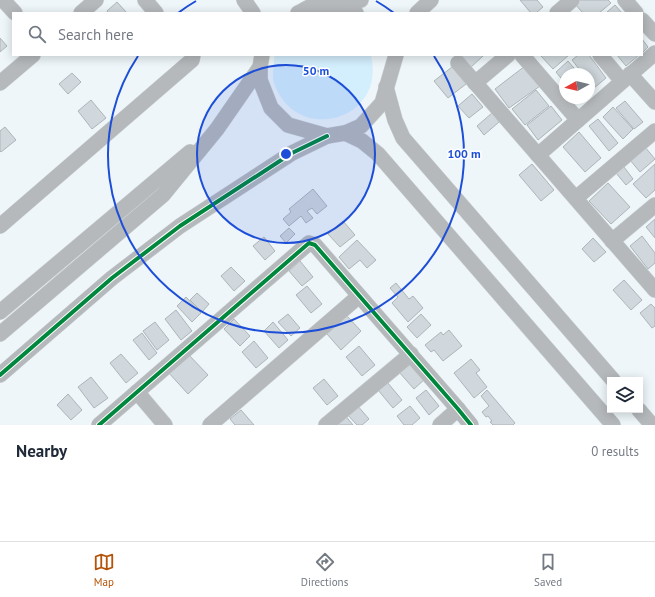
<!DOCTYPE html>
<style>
body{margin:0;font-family:"PT Sans",sans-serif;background:#f2f2f3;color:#1f2937}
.controls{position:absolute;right:12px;bottom:12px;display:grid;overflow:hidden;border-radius:0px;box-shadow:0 2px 10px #0003}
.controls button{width:36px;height:36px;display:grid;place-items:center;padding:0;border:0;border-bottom:1px solid #e0e1e3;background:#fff;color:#1f2937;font:20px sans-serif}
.compass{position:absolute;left:559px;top:68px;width:36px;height:36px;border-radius:50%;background:#fff;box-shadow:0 2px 10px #0003;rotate:262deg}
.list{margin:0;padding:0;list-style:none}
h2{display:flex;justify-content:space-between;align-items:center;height:52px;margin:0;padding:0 16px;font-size:17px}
h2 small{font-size:13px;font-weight:400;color:#747a83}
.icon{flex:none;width:22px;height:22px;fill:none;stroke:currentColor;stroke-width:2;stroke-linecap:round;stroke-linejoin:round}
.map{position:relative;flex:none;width:655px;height:425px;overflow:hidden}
.search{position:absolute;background:#fff;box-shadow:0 2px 10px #0003;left:12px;right:12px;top:12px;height:44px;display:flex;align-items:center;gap:10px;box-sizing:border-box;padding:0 14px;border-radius:0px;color:#747a83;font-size:15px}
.sheet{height:116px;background:#fff}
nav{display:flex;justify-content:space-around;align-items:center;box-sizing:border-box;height:56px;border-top:1px solid #e0e1e3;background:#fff;font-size:11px;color:#747a83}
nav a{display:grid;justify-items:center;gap:2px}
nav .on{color:#b45309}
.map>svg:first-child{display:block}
.green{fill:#d3eefd}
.building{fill:#d0d8dd;stroke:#adb5b9}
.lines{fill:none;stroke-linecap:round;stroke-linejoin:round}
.minor-casing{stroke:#cbd1d5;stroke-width:16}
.minor{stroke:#b5b9bb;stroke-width:15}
.cycleway-casing{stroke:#fff;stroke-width:6}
.cycleway{stroke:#00873e;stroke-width:4}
.ring{fill:none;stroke:#1d4ed8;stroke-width:2}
.centre{fill:#1d4ed8;stroke:#fff;stroke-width:2}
.ring-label{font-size:12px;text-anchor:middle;font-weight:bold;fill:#1d4ed8;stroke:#fff;stroke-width:3;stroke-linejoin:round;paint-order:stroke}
</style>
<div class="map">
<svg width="655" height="425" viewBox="0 0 655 425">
<rect width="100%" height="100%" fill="#eef6fa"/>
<path class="green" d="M275,55H371C387,121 296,146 274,83C272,76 274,66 274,58Z"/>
<g class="building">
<polygon points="520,0 537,0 543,7 536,13 531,13"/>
<polygon points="578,0 608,0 611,3 599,13 583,13 574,3"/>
<polygon points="117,2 127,13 108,13 107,11"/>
<polygon points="615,5 622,13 606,13"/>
<polygon points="0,38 7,46 0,52"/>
<polygon points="642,39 648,47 642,53"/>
<polygon points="464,55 482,55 483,56 471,67 462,56"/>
<polygon points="542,55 569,55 553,69 541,56"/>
<polygon points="578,55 589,55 606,78 594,88 589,81 589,74 583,74 572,60"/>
<polygon points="617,55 639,55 626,66"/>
<polygon points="568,61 579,74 565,74 565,83 556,72"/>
<polygon points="525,66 540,86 509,108 495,89"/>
<polygon points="452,67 466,84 448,98 434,81"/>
<polygon points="72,73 81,82 68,94 59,84"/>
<polygon points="536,90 549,106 525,125 512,109"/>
<polygon points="472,94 483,107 469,118 458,106"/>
<polygon points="91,100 106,118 92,129 78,111"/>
<polygon points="625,101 643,122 634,129 616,108"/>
<polygon points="551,106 562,120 538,140 527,125"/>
<polygon points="613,107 633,129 623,139 603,117"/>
<polygon points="492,113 499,122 484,135 477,126"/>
<polygon points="598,119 618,143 609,151 589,126"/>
<polygon points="5,127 16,140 1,152 0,151 0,131"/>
<polygon points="579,132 601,158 585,172 563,147"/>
<polygon points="645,147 655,159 640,172 630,160"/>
<polygon points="532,164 554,190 541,201 519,175"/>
<polygon points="655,164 655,190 646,198 633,184"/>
<polygon points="624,167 633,179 626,185 616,173"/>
<polygon points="608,183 630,207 611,224 589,201"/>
<polygon points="313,189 327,206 317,214 312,208 307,211 313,218 306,223 301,216 289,226 283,219 291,212 289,209"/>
<polygon points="655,219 655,238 646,227"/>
<polygon points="343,221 355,235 340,247 328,234"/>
<polygon points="289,228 295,234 286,243 280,236"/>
<polygon points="642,236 655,253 655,263 648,269 630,246"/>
<polygon points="264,237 275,251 265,260 253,246"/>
<polygon points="593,238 606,252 594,262 582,249"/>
<polygon points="357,240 376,260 367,268 360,260 349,269 339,257"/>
<polygon points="300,261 313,277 302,286 289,271"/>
<polygon points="231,267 245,281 234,291 221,276"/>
<polygon points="624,280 642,300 631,310 613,290"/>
<polygon points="396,283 409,299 413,296 423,308 408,322 392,303 398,297 390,288"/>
<polygon points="307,286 322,304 311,313 296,295"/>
<polygon points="197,293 209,304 202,312 190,300"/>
<polygon points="186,297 201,313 192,322 177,306"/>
<polygon points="651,304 655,308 655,326 652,328 640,313"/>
<polygon points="176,310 192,331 181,340 165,319"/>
<polygon points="288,314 300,328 291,336 278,322"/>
<polygon points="421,314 431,325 417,338 407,327"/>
<polygon points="347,316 361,331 341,350 327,334"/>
<polygon points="234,319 250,336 240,346 224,329"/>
<polygon points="155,322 169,340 157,350 143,331"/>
<polygon points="273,322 288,340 279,348 264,331"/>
<polygon points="449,330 462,346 443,361 434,350 431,352 425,345 441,332 443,335"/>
<polygon points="142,333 157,353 149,360 133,340"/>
<polygon points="254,341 268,358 256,368 242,352"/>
<polygon points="359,346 375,365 362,376 346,357"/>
<polygon points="121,354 138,373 126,383 110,363"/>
<polygon points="188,354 208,375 188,394 168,372"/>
<polygon points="471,359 480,370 476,373 487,387 474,398 454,373"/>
<polygon points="411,362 425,379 414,389 399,372"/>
<polygon points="91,377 108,398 94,408 78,387"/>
<polygon points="324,379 338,396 327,405 313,388"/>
<polygon points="387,382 402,400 393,408 378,390"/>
<polygon points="426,390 439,406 429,415 416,398"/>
<polygon points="487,390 515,423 513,425 493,425 490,422 492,421 488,416 486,417 482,412 489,406 481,396"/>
<polygon points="68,394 82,410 71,420 57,405"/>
<polygon points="356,404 369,419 362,425 357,425 346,413"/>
<polygon points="410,406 420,418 412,425 404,425 397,416"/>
<polygon points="241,410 254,425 235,425 230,419"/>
<polygon points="344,414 353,425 332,425"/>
</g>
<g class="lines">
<defs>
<g id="minor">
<polyline points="3,0 15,13"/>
<polyline points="145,0 156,13"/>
<polyline points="244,0 253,13"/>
<polyline points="625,0 636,13"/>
<polyline points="337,4 361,0"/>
<polyline points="81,13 96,0"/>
<path d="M298,13C303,11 308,7 312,6C326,3 344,6 356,13"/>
<polyline points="417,13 431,0"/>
<polyline points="557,13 572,0"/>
<polyline points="642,20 655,34"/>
<polyline points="262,55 260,67 260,80 271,108 288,125 327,136 345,133 361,126 382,103 396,55"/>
<polyline points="522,55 578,120"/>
<polyline points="600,55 622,81"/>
<polyline points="458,63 655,290"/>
<polyline points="630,74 655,102"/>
<polyline points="0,83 33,55"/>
<polyline points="475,83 508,55"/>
<polyline points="386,87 395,120 403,138 613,380"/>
<polyline points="345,133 362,141 378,154 613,425"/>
<polyline points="538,155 655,53"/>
<polyline points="576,198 655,131"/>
<polyline points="0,226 192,60 193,55"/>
<polyline points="612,241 655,205"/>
<polyline points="0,312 190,152"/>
<polyline points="0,334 163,195 217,129 260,67"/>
<polyline points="0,375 112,278 180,226 292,153 327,136"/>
<polyline points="137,392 165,425"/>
<polyline points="639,410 652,425"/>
<polyline points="99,425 309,243 315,245 458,409 471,425"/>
<polyline points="210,425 359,296"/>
<polyline points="326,425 411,354"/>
<polyline points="440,425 458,409"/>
</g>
</defs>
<use href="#minor" class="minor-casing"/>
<use href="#minor" class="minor"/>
<defs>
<g id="cycleway">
<polyline points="0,375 112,278 180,226 292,153 327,136"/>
<polyline points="99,425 309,243 315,245 458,409 471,425"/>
</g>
</defs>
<use href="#cycleway" class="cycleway-casing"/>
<use href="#cycleway" class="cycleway"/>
</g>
<circle cx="286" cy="154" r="89" fill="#1d4ed8" fill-opacity=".12"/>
<g class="ring">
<circle cx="286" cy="154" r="89"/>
<path d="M178 13A178 178 0 0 1 196 1M376 1A178 178 0 0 1 394 13M434 56A178 178 0 1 1 138 56"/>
</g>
<circle cx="286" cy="154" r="6" class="centre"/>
<g class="ring-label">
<text x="316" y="75">50 m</text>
<text x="464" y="158">100 m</text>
</g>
</svg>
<div class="controls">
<button><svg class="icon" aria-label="layers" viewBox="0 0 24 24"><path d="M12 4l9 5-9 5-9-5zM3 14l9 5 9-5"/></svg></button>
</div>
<svg class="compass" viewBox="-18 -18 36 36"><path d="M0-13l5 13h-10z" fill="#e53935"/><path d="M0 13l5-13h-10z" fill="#747a83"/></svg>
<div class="search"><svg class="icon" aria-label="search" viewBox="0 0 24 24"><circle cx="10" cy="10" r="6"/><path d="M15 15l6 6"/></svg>Search here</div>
</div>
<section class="sheet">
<h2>Nearby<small>0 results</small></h2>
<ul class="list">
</ul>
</section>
<nav>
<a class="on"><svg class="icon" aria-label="map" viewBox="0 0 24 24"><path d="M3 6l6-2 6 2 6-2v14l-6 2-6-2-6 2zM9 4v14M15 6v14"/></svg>Map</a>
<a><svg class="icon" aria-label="directions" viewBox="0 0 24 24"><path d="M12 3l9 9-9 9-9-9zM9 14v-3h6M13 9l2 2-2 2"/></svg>Directions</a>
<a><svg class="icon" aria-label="saved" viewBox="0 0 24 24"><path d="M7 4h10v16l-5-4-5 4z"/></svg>Saved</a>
</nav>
